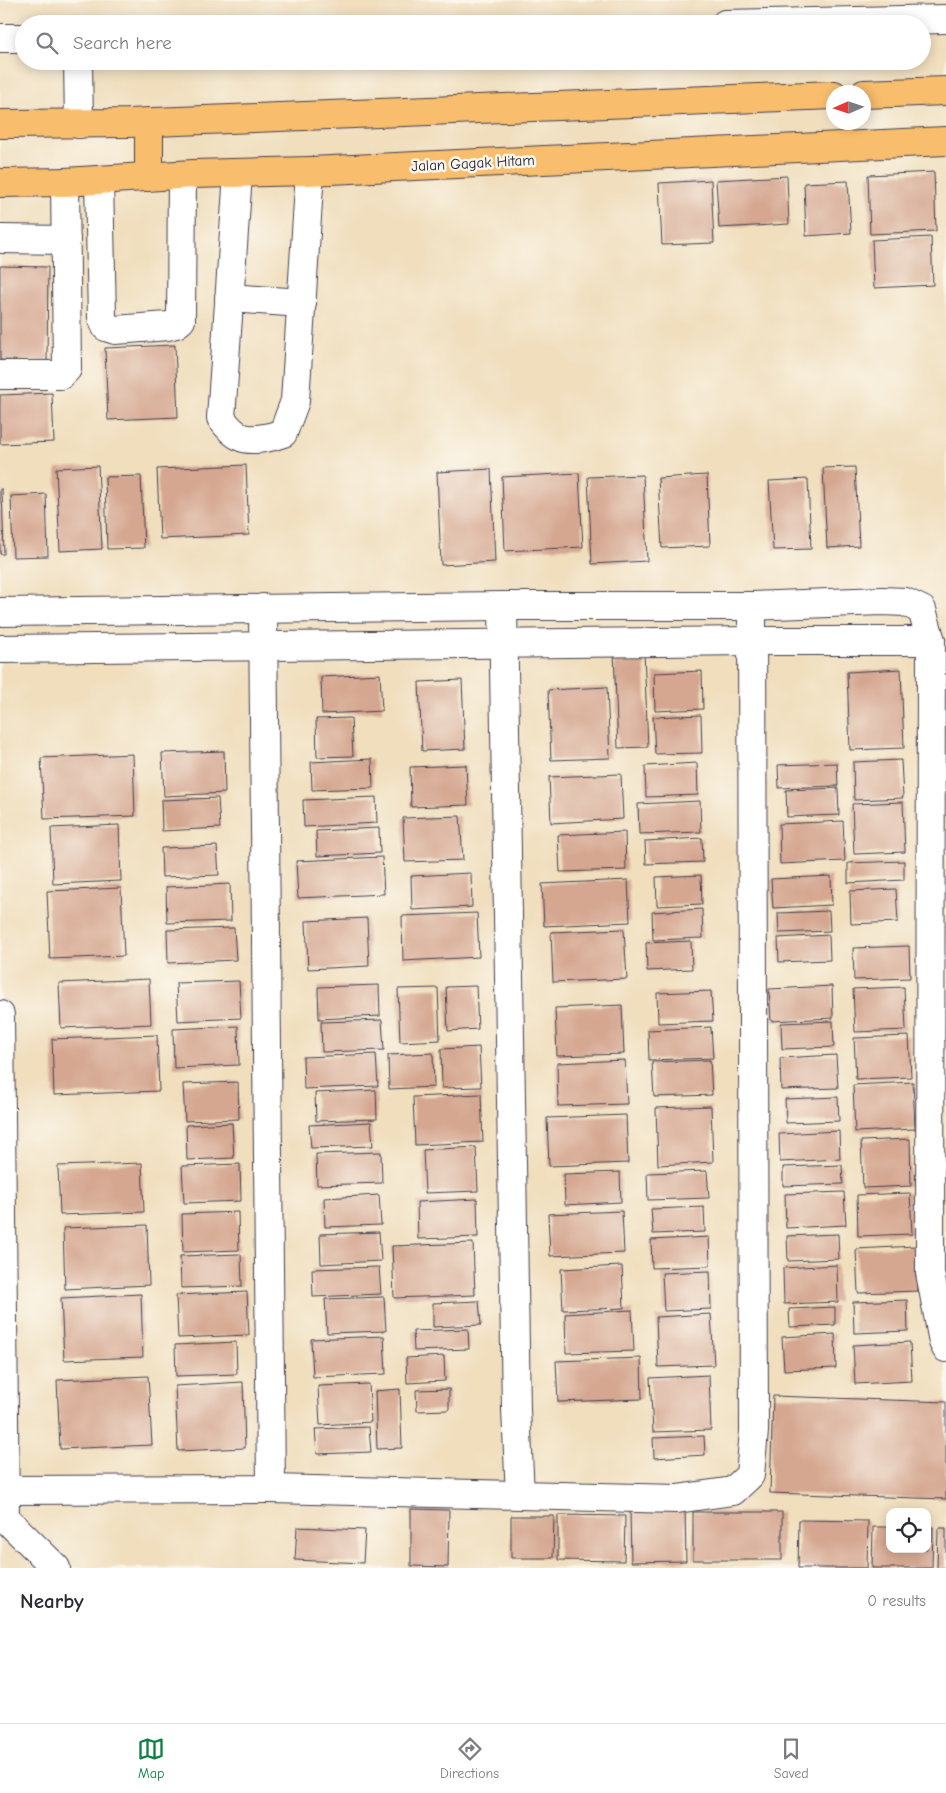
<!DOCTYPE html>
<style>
body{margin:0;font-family:"Comic Neue",sans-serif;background:#f2f2f3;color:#2b2b33}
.controls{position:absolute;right:15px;bottom:15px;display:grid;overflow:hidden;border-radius:10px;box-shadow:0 2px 12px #0003}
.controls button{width:45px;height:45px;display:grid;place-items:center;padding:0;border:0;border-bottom:1px solid #e1e1e2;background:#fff;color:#2b2b33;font:25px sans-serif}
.compass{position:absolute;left:826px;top:85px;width:45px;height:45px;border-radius:50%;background:#fff;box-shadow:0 2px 12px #0003;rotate:267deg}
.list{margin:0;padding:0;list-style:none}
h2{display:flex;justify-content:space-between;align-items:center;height:65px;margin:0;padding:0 20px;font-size:21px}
h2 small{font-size:16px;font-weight:400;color:#7c7c81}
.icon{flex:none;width:28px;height:28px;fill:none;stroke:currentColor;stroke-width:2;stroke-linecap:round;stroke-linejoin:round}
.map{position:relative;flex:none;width:946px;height:1568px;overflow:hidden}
.search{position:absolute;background:#fff;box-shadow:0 2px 12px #0003;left:15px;right:15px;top:15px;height:55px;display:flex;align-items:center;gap:12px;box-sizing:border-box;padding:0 18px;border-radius:28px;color:#7c7c81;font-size:19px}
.sheet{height:155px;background:#fff}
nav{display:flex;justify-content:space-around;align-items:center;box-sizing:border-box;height:70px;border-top:1px solid #e1e1e2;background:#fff;font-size:14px;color:#7c7c81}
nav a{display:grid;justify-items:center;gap:2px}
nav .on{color:#0b8043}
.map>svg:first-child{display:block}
.building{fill:#d5a791}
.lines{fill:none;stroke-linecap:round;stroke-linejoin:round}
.minor-casing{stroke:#413e4e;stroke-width:30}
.highway-casing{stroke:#413e4e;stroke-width:30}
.minor{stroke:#fff;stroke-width:28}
.highway{stroke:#f9be6d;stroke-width:28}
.labels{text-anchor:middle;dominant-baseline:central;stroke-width:5;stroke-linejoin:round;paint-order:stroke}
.street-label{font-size:15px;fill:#22223b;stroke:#fbf7ec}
</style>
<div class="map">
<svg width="946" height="1568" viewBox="0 0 946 1568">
<rect width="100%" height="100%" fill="#fbf7ec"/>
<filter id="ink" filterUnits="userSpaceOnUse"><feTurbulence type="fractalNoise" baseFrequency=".02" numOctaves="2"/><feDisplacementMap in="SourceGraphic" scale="10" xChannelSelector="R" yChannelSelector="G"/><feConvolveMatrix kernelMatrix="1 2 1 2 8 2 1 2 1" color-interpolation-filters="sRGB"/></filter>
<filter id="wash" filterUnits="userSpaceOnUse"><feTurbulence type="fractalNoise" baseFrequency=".0096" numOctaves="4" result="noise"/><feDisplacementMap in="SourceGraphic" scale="20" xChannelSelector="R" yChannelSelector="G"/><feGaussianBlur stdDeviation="1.12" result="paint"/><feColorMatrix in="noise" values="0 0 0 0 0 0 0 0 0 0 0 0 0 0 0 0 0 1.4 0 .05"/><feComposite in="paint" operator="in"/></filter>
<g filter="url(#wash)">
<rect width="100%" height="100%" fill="#f0debd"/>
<g id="blocks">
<g class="building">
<polygon points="934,172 936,231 870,234 868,175"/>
<polygon points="787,176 789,224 719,228 716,180"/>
<polygon points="711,180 714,243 662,245 659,183"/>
<polygon points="848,181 851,233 806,236 804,183"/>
<polygon points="931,237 933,285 874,288 872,240"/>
<polygon points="0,266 48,267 47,361 0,360"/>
<polygon points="175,345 178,417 108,420 105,348"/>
<polygon points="52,393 54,442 0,444 0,395"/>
<polygon points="246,465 249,535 160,539 157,469"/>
<polygon points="98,466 102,549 60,551 56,468"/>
<polygon points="855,467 859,546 827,548 823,468"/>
<polygon points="491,469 495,562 441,565 437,472"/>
<polygon points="579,473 583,547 505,551 502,477"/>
<polygon points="643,475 647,561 592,564 588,477"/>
<polygon points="707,475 710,546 662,548 658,478"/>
<polygon points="141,476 144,548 107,549 105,477"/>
<polygon points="808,479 811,549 773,550 769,481"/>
<polygon points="0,489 2,489 4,554 0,554"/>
<polygon points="46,494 48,556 13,557 11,496"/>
<polygon points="644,652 648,747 618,748 614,653"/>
<polygon points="901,669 904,748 850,750 847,672"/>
<polygon points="702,671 703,709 655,711 654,673"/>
<polygon points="380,674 382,711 322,714 321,677"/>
<polygon points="462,680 465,749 422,751 419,682"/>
<polygon points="607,687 610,758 551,760 548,690"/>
<polygon points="701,715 702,753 655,754 653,717"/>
<polygon points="351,718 353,756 317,757 316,719"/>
<polygon points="224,751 225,793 164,796 162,753"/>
<polygon points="133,754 135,816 44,819 41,758"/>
<polygon points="372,759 373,788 312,790 311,762"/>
<polygon points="901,760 903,798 854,800 853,762"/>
<polygon points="697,763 698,795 646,797 645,766"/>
<polygon points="837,763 838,786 779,788 778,765"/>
<polygon points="466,765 468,805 411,807 410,767"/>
<polygon points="621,774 623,819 551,823 549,777"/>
<polygon points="838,788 839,815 787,817 786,790"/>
<polygon points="376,797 377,823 304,827 303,800"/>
<polygon points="218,798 220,828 162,831 161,800"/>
<polygon points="700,801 701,832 639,834 638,804"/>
<polygon points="903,802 905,852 854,854 852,804"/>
<polygon points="460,816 463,860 405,862 403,818"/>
<polygon points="843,821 845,861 780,864 779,824"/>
<polygon points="119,825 121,881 53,884 51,828"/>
<polygon points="379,828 380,853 317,856 316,831"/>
<polygon points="625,832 626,870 560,872 558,835"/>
<polygon points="702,838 703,862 646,864 645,841"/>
<polygon points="217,846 219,875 162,877 161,848"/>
<polygon points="382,857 384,894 298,898 296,861"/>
<polygon points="904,861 904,880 848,883 848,863"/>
<polygon points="471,873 472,907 412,910 411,876"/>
<polygon points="701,875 702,904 657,906 656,877"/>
<polygon points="831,876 832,905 773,908 771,879"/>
<polygon points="628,880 630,922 544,926 542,884"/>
<polygon points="230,884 231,921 167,923 166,887"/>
<polygon points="121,888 124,956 50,959 47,891"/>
<polygon points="896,889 898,922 851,924 850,891"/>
<polygon points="702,909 703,938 653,940 652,912"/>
<polygon points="829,911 830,931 779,933 778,913"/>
<polygon points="477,913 479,957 403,961 402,916"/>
<polygon points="367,918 369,966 308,969 306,921"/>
<polygon points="234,928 236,960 168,963 167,930"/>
<polygon points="624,929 627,979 553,982 551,932"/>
<polygon points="829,935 830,960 779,962 778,938"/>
<polygon points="691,941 692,969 647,971 646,943"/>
<polygon points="909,946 910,978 854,980 853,948"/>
<polygon points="149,979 151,1024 61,1028 59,983"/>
<polygon points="239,981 241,1018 178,1021 176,983"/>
<polygon points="379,985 380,1016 319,1019 318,987"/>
<polygon points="476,986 478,1029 448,1031 446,987"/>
<polygon points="832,986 833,1018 771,1021 769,989"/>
<polygon points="904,987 906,1030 855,1032 853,989"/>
<polygon points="438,988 440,1040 400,1042 398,989"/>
<polygon points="711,991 713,1021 658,1023 657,993"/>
<polygon points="622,1005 624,1054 557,1056 555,1008"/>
<polygon points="382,1020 384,1050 322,1052 321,1022"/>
<polygon points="833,1021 834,1047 782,1049 781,1023"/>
<polygon points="238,1026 239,1065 174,1068 173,1029"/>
<polygon points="711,1027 713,1058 649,1060 648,1030"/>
<polygon points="157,1035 159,1091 54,1095 52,1039"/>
<polygon points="909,1036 911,1077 856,1079 854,1038"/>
<polygon points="479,1047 481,1087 442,1088 441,1049"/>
<polygon points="433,1053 434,1087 389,1089 388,1055"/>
<polygon points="376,1054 378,1086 304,1089 303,1057"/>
<polygon points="836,1055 838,1088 781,1090 780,1058"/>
<polygon points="625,1060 627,1104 558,1106 557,1063"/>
<polygon points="710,1060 712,1095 654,1097 652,1062"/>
<polygon points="238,1082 239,1119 185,1121 183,1084"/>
<polygon points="913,1082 915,1129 855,1132 853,1085"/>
<polygon points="376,1090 377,1119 316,1121 315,1093"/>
<polygon points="481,1094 483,1142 415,1145 413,1097"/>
<polygon points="838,1097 839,1121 786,1123 785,1099"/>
<polygon points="711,1106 713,1162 658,1165 656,1108"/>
<polygon points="626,1115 628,1163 549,1166 547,1118"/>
<polygon points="371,1122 373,1146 311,1148 309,1125"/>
<polygon points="232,1123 234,1158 187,1160 186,1125"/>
<polygon points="839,1131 840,1159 780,1162 779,1134"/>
<polygon points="910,1139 911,1186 863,1188 861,1141"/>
<polygon points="476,1147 478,1191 425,1193 423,1150"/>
<polygon points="381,1152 382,1183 317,1185 316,1154"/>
<polygon points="142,1163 144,1212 60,1215 58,1166"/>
<polygon points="240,1164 241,1201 184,1203 182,1166"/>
<polygon points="842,1165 843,1184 783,1186 783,1167"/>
<polygon points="707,1171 709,1198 648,1200 647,1173"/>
<polygon points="620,1172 621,1202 565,1205 564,1174"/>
<polygon points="844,1192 846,1225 786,1228 785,1194"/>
<polygon points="910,1193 912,1234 858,1236 857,1195"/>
<polygon points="379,1195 381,1225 325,1227 324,1198"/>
<polygon points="477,1199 478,1237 418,1239 417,1202"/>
<polygon points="704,1207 705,1232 653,1234 651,1209"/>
<polygon points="622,1211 624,1253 550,1256 548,1214"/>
<polygon points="238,1212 239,1250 183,1252 182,1214"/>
<polygon points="147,1225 149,1285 65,1289 63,1228"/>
<polygon points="379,1232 381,1261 321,1264 320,1234"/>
<polygon points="838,1234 839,1259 788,1261 787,1236"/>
<polygon points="709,1237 710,1266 652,1268 651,1240"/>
<polygon points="473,1243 475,1295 394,1298 392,1246"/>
<polygon points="916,1246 918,1291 858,1293 856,1249"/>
<polygon points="241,1254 242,1286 181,1288 180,1256"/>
<polygon points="837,1265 838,1302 784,1304 783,1268"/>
<polygon points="622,1266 624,1308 563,1310 561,1269"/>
<polygon points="379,1267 381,1294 313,1297 312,1269"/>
<polygon points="710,1271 711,1309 664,1311 662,1273"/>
<polygon points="247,1292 249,1335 178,1338 176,1295"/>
<polygon points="141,1294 143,1357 64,1360 61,1298"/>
<polygon points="384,1297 386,1331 327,1333 325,1299"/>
<polygon points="907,1300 908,1331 854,1333 853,1302"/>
<polygon points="479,1301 481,1325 433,1327 433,1303"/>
<polygon points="835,1307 835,1325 790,1327 789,1309"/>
<polygon points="632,1310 634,1351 566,1353 565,1314"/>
<polygon points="711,1314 714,1365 658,1367 656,1317"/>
<polygon points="468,1329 469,1349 414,1351 413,1331"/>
<polygon points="835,1334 836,1368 784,1370 782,1337"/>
<polygon points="384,1336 386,1374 313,1377 311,1339"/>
<polygon points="236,1342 237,1374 176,1376 175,1345"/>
<polygon points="910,1342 912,1381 855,1384 853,1345"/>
<polygon points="444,1356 445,1381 407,1383 406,1358"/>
<polygon points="641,1358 642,1399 558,1402 556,1361"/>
<polygon points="709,1375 711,1430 653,1432 650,1378"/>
<polygon points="148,1376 152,1445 60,1449 57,1380"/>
<polygon points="243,1382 245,1448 178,1451 175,1386"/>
<polygon points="369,1384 371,1422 320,1425 318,1386"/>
<polygon points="400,1389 402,1448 377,1449 375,1391"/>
<polygon points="449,1389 449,1410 417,1411 416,1390"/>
<polygon points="773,1396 946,1402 946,1499 770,1493"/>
<polygon points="369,1427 371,1452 317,1454 315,1429"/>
<polygon points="704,1436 705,1455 654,1458 653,1438"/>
<polygon points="685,1508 686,1561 631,1562 630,1509"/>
<polygon points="411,1509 449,1510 448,1567 411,1566"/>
<rect x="693" y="1512" width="89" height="48"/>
<polygon points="558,1515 625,1516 624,1561 558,1560"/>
<polygon points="511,1516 554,1516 553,1558 511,1558"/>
<polygon points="799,1520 868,1521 867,1568 798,1568"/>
<polygon points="297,1527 365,1530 363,1563 295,1560"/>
<polygon points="873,1527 890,1527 890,1549 927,1549 927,1527 933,1527 932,1568 872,1568"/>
<polygon points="938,1528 946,1528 946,1568 937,1568"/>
</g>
</g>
</g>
<g filter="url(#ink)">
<use href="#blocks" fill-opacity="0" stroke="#413e4e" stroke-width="1"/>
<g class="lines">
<defs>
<g id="minor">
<polyline points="725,24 946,19"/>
<polyline points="0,38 24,38"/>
<polyline points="78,61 79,124"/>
<path d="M238,174L221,418C226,425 232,433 241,437C251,442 273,437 283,433L295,401L310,171"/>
<polyline points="99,180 102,318 106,327 115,330 168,326 176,324 181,320 182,175"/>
<polyline points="0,239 66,240"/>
<polyline points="229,298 302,303"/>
<polyline points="0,375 61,375 67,369 65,182"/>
<polyline points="0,612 503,606 752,606 882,601 905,602 922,610 931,641 930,1273 943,1342 946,1348"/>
<polyline points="0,649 751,641 931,641"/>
<polyline points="0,1015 5,1518"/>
<polyline points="271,1489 520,1495 516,1410 503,606"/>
<polyline points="5,1490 271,1489 263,608"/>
<polyline points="520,1495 677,1499 733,1491 750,1475 754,1431 752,606"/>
<polyline points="0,1513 56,1568"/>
</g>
<g id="highway">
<polyline points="864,94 946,91"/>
<polyline points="0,124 128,123 834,95"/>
<polyline points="149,177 149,122"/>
<polyline points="0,183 65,182 193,174 310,171 946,141"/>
</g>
</defs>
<use href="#minor" class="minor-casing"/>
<use href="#highway" class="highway-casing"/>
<use href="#minor" class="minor"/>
<use href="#highway" class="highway"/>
</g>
</g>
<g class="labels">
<g class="street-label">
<text transform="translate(473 163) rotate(-3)">Jalan Gagak Hitam</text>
</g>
</g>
</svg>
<div class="controls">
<button><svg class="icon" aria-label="locate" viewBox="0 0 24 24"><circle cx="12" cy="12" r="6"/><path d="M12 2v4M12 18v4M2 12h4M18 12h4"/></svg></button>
</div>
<svg class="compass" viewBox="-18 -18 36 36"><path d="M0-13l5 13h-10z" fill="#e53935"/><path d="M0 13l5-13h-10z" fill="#7c7c81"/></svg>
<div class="search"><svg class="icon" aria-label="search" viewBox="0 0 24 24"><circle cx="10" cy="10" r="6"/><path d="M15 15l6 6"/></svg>Search here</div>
</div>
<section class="sheet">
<h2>Nearby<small>0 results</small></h2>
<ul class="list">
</ul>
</section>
<nav>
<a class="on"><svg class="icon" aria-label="map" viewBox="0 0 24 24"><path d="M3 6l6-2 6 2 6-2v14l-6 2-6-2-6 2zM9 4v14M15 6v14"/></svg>Map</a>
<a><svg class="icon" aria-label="directions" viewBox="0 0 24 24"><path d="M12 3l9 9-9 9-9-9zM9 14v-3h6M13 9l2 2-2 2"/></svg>Directions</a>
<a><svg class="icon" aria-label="saved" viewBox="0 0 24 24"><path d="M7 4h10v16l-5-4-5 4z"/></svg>Saved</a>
</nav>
